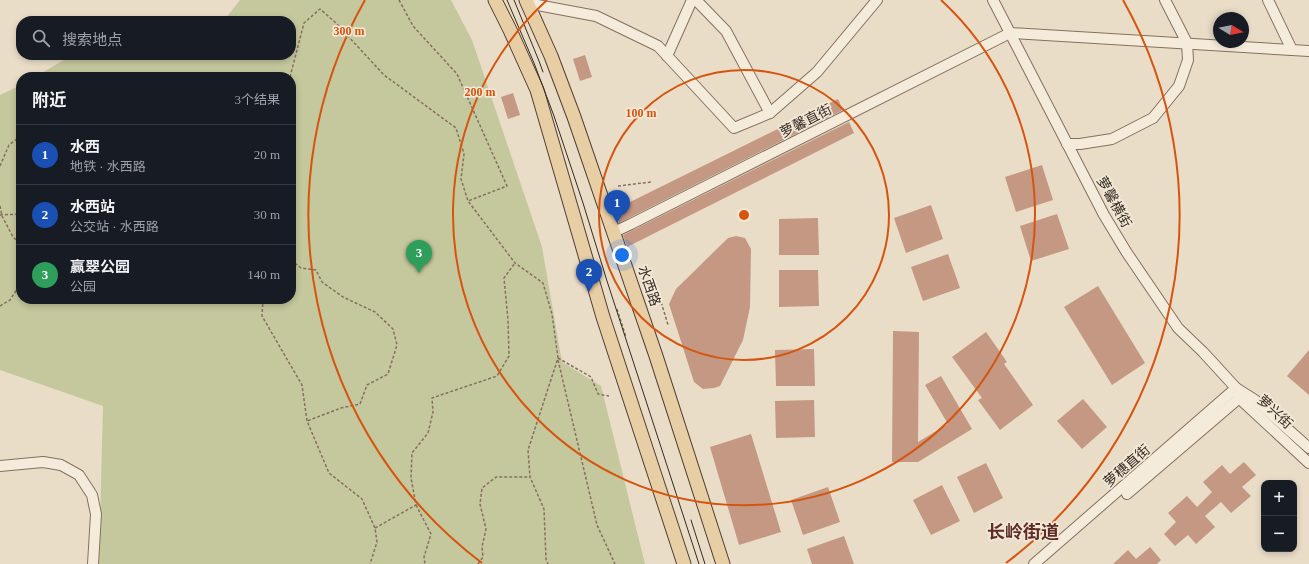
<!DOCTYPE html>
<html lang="zh">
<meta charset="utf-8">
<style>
body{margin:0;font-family:"Times New Roman","Noto Sans SC",serif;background:#242831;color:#f1f3f6}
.controls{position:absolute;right:12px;bottom:12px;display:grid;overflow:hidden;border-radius:8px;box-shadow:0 2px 6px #0003}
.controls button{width:36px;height:36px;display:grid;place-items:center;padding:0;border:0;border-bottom:1px solid #363941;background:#171b24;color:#f1f3f6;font:20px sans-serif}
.compass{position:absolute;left:1213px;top:12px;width:36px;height:36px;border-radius:50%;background:#171b24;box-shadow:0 2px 6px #0003;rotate:100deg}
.you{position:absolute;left:622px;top:255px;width:14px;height:14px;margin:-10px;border:3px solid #fff;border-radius:50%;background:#1a73e8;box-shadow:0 0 0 6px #1a73e833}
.badge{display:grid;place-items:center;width:26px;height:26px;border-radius:50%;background:#8c9099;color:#fff;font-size:13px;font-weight:700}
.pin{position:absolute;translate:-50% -33px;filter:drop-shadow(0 1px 2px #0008)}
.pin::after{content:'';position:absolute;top:21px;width:14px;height:12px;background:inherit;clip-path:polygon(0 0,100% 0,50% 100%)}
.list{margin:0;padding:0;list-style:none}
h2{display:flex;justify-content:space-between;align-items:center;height:52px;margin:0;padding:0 16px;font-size:17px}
h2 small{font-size:13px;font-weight:400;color:#9ea1a6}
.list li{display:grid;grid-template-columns:26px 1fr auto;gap:12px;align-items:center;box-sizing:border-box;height:60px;padding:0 16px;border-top:1px solid #363941}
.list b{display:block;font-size:15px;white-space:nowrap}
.list p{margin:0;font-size:13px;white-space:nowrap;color:#9ea1a6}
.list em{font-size:13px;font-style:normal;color:#9ea1a6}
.icon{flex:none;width:22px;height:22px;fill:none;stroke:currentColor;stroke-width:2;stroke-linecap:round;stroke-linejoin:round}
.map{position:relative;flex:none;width:1309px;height:564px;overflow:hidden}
.search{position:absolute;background:#171b24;box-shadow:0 2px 6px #0003;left:16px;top:16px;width:280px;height:44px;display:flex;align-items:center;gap:10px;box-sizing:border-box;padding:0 14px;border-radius:16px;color:#9ea1a6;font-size:15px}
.panel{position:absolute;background:#171b24;box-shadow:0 2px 6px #0003;left:16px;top:72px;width:280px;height:232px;border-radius:16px}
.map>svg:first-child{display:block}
.green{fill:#c5c79d}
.building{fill:#c49882}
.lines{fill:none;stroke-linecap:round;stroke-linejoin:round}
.minor-casing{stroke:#84705f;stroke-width:12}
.major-casing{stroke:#523f33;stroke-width:15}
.path{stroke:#84705f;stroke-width:1.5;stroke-dasharray:3 2;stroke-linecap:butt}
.minor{stroke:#f5ebdb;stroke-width:10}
.major{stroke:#e8cea5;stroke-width:13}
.tram{stroke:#362a21;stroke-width:1}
.ring{fill:none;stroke:#d6540e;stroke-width:2}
.labels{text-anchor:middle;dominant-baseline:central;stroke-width:3.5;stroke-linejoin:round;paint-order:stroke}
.street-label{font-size:14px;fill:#362a21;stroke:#f2e8d7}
.district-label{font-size:18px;font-weight:bold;fill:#5e2c25;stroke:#f2e8d7}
.centre{fill:#d6540e;stroke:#f2e8d7;stroke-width:2}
.ring-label{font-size:12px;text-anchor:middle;font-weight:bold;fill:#d6540e;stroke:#f2e8d7;stroke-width:3.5;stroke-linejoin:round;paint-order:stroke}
</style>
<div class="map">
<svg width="1309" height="564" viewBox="0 0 1309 564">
<rect width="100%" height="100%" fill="#eaddc8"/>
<polygon class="green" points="240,0 451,0 472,40 542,247 562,362 601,386 645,564 99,564 103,406 0,370 0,95 21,85 21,299 291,299 291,77 35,77 72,55 291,55 291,21 217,21 226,18"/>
<g class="building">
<polygon points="585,55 592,77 580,81 573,59"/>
<polygon points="513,93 520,115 508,119 501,97"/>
<polygon points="838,99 843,110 619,223 614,210"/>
<polygon points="849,122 854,133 627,247 623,235"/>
<polygon points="1042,165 1053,200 1016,212 1005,177"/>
<polygon points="931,205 943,239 906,253 894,218"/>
<polygon points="1057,214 1069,249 1031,261 1020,226"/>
<polygon points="818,218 819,255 779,255 779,219"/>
<polygon points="736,236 745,238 751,249 750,307 743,340 720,386 714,388 703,389 694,382 669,304 676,289 728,238"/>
<polygon points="948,254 960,288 923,301 911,267"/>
<polygon points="779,270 818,270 819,306 779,307"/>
<polygon points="1098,286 1145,363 1112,385 1064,307"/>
<polygon points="893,331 919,332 918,442 948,424 925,385 941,376 972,429 918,462 892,462"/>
<polygon points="986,332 1007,362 1004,364 1033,405 1000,430 978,400 982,398 952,357"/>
<polygon points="814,349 815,386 776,386 775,350"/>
<polygon points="1309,350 1309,395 1287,376"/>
<polygon points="1083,399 1107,427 1082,449 1057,421"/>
<polygon points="814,400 815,437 776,438 775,401"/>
<polygon points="751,434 781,532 739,545 710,447"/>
<polygon points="1244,462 1256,475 1242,487 1251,496 1231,513 1221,502 1205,516 1215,527 1196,544 1188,535 1175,546 1164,534 1176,522 1168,513 1187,496 1197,507 1212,492 1203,482 1222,465 1230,474"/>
<polygon points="986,463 1003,498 974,513 957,477"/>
<polygon points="942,485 960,521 931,535 913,500"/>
<polygon points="828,487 840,522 803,535 791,500"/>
<polygon points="844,536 854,564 812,564 807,549"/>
<polygon points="1150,547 1161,560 1157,564 1113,564 1128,550 1136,559"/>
</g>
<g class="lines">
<defs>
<g id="minor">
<polyline points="696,0 726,31 770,113"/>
<polyline points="993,0 1104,215 1127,253 1178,328 1203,352 1236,388 1239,398 1309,463"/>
<polyline points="1268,0 1292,50"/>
<polyline points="527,3 596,16 658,46 734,128 770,113 817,72 877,0"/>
<polyline points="667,56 692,0"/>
<polyline points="1067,144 1080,144 1112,139 1153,118 1179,86 1188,60 1187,43 1165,0"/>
<polyline points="614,232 631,224 1010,33 1309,51"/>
<polyline points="0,466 43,462 61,465 79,475 92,495 96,514 93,564"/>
<polyline points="1127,494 1244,394"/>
<polyline points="1034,564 1236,388 1255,400 1309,448"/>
</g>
<g id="major">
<polyline points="495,0 510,30 537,90 603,317 684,564"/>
<polyline points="526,0 551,56 574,117 656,356 723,564"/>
</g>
</defs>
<use href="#minor" class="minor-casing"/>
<use href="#major" class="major-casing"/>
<g class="path">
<polyline points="399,0 413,26 457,74 507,186 468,201"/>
<polyline points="290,77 304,23 320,9 335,22 384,75 456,128 464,154 461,179 468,201 515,263 543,283 552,314 558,358 528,450 530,477 544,509 546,559 548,564"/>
<polyline points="0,166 9,145 21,136"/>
<polyline points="618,186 651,182"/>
<polyline points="0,206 2,216 13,237 21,244"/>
<polyline points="0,215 21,214"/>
<polyline points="291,260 301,268 316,270 322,282 343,297 375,312 393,329 397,345 388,374 367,385 360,404 341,408 307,421"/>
<polyline points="657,296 659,295 668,325"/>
<polyline points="166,299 172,301 176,299"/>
<polyline points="263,299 262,316 302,385 307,421 329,473 362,499 375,528 377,542 370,564"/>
<polyline points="0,306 10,300 21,283"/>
<polyline points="617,309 626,337"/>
<polyline points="558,358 591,377 598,394 609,396"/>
<polyline points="558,360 597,525 615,564"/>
<polyline points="416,505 431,534 424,557 425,564"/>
<polyline points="375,528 416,505 411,478 412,453 428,433 433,412 432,398 497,376 509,356 508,320 504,278 515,263"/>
<polyline points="478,564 483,557 482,547 486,529 480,504 482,488 496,477 530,477"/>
</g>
<use href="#minor" class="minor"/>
<use href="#major" class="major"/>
<g class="tram">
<polyline points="507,0 534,63 554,116 583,203 607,281 699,564"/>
<polyline points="514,0 539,61 543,72"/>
<polyline points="691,520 705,564"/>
</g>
</g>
<g class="ring">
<circle cx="744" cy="215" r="145"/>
<path d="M941 0A291 291 0 1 1 547 0"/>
<path d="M482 563A436 436 0 0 1 365 0M1123 0A436 436 0 0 1 1006 563"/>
</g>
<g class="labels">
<g class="street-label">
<text transform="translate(806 121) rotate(-27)">萝馨直街</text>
<text transform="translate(1114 202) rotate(61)">萝馨横街</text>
<text transform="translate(649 286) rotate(71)">水西路</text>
<text transform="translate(1275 412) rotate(43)">萝兴街</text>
<text transform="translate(1127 466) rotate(-41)">萝穗直街</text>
</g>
<g class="district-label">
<text x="1023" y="532">长岭街道</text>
</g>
</g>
<circle cx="744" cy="215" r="6" class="centre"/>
<g class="ring-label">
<text x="349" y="35">300 m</text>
<text x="480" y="96">200 m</text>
<text x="641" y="117">100 m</text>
</g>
</svg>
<div class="controls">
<button>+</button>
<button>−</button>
</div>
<svg class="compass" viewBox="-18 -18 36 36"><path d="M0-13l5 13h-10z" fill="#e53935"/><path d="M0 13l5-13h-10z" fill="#9ea1a6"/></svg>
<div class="you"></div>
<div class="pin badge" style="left:617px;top:223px;background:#1a4fb4">1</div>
<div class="pin badge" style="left:589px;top:292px;background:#1a4fb4">2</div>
<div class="pin badge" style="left:419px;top:273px;background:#2e9e5b">3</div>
<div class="search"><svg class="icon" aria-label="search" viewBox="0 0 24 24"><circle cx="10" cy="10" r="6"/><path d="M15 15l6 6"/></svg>搜索地点</div>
<section class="panel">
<h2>附近<small>3个结果</small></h2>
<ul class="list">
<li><span class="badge" style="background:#1a4fb4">1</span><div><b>水西</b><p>地铁 · 水西路</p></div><em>20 m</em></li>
<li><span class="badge" style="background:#1a4fb4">2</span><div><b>水西站</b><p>公交站 · 水西路</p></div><em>30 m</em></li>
<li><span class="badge" style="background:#2e9e5b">3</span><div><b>赢翠公园</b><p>公园</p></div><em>140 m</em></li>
</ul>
</section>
</div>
